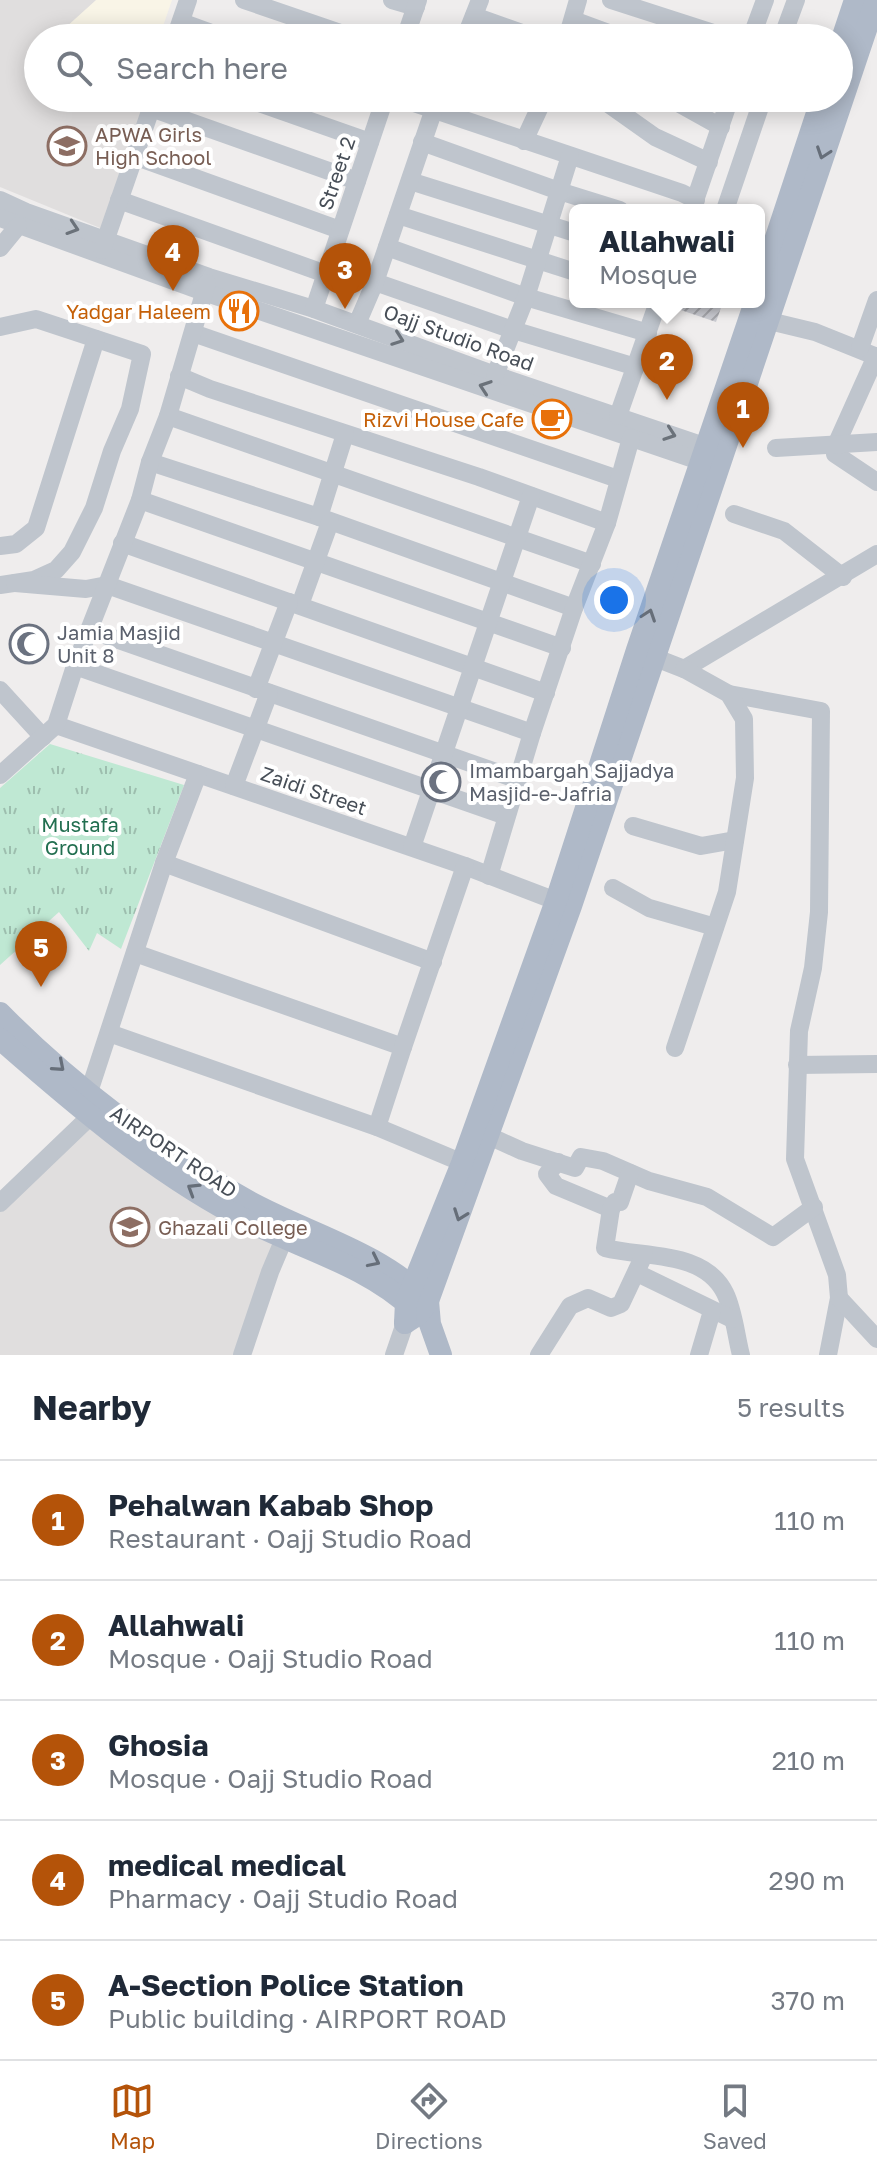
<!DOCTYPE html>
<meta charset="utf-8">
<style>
body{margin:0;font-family:"Golos Text",sans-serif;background:#f6f6f7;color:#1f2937}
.you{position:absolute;left:614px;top:600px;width:28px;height:28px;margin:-20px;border:6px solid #fff;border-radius:50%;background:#1a73e8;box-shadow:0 0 0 12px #1a73e833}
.badge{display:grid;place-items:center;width:52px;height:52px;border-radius:50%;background:#b45309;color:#fff;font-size:26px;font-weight:700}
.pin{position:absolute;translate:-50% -66px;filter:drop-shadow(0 2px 4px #0008)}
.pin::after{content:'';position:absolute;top:42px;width:28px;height:24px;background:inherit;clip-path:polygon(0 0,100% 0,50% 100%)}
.popup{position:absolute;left:569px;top:204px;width:196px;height:104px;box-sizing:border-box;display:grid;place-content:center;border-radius:12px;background:#fff;filter:drop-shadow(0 2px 6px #0005);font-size:26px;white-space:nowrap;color:#747a83}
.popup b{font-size:30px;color:#1f2937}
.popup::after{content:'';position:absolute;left:50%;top:100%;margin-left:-16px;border:16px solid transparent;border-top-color:#fff}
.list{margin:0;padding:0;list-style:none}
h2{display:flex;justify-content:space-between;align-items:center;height:104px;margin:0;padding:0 32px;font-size:34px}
h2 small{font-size:26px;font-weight:400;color:#747a83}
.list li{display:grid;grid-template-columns:52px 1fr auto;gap:24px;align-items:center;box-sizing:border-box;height:120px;padding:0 32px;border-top:2px solid #e0e1e3}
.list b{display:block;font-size:30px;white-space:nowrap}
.list p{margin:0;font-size:26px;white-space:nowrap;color:#747a83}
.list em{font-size:26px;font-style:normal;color:#747a83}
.icon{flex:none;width:44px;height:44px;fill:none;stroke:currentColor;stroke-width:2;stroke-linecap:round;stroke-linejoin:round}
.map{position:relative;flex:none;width:877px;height:1355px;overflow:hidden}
.search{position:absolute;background:#fff;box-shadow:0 4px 20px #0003;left:24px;right:24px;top:24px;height:88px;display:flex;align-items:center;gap:20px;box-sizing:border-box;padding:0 28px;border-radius:44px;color:#747a83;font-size:30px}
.sheet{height:704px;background:#fff}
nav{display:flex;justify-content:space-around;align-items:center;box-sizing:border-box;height:112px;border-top:2px solid #e0e1e3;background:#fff;font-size:22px;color:#747a83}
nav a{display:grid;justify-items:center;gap:4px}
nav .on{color:#b45309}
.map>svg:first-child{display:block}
.commercial{fill:#f9f5e7}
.education{fill:#e0dede}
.park{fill:url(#park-tufts)}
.building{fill:url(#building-hatch)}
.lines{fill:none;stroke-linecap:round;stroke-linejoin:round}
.minor{stroke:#bfc5cd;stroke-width:18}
.major{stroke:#afb9c8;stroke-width:22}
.oneway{stroke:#666e79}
.oneway2{stroke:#6b727a}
.labels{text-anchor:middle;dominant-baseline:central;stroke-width:8;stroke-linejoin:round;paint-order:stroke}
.education-label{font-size:20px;fill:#785e54;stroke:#fff;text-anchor:start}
.street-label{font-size:20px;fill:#474e57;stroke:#fff}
.food-label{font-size:20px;fill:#c56008;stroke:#fff;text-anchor:end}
.worship-label{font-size:20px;fill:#5b616d;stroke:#fff;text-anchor:start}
.park-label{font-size:20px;fill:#226f50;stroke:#fff}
</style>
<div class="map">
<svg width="877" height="1355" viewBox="0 0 877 1355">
<defs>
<pattern id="park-tufts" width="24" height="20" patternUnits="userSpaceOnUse" patternTransform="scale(2)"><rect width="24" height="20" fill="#bfe8d3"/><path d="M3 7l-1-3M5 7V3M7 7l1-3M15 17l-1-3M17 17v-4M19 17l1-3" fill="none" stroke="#9dbeae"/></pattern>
<pattern id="building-hatch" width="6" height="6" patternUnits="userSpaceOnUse" patternTransform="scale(2)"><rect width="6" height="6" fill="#cacbd1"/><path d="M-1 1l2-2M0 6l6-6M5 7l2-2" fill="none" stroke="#a6a7ac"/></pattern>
</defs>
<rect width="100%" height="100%" fill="#efeded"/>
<polygon class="commercial" points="95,0 172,0 159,38 81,38 68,24"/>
<g class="education">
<polygon points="0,0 96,0 65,28 76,38 38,38 38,98 140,98 148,106 105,230 0,187"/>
<polygon points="92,1116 284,1238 244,1355 0,1355 0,1203"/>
</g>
<polygon class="park" points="50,744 184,785 121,949 97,933 89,951 59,912 0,965 0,788"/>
<polygon class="building" points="670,302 723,302 716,322 669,306"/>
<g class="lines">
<g class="minor">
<polyline points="244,0 355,38"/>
<polyline points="392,0 416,7"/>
<polyline points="611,0 729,38"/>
<polyline points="474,16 536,38"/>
<polyline points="573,20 622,38"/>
<polyline points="181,22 225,38"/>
<polyline points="175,38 188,0"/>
<polyline points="405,38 418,0"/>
<polyline points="465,38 480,0"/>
<polyline points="567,38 578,0"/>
<polyline points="751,38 765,0"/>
<polyline points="782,38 796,0"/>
<polyline points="245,98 370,142"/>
<polyline points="399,98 682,193 696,200"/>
<polyline points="600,98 655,137 709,162"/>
<polyline points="669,98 721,127"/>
<polyline points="151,108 357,181"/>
<polyline points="524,141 544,98"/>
<polyline points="422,142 559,191 620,210"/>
<polyline points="134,156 340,230"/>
<polyline points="410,181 575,233"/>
<polyline points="0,200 26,212 209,277 314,309 495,375 719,451"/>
<polyline points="119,200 326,274"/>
<polyline points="692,209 730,98"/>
<polyline points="725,210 763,98"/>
<polyline points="398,215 575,272"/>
<polyline points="0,218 204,292 711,465"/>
<polyline points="387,247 526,297 648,333"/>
<polyline points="0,248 18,226"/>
<polyline points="102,250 154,100"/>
<polyline points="375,282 513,330 636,367"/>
<polyline points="314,309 385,98"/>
<polyline points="757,318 815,332 877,357"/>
<polyline points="357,324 375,282 434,109"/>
<polyline points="0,327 36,319 142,354 130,409 112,451 94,508 72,552 56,570 34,580 0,585"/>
<polyline points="193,333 618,479"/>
<polyline points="860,348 877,300"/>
<polyline points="876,356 836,445 835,454 877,482"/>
<polyline points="495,375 526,297 570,156"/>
<polyline points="179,376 210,389 479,477 607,523"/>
<polyline points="168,416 592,564"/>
<polyline points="618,416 658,302"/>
<polyline points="776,448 877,442"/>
<polyline points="150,462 319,517 574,608"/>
<polyline points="140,500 562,648"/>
<polyline points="734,514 784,531 843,577"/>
<polyline points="319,517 345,434"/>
<polyline points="122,543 546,693"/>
<polyline points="0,546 16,544 36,528 96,339"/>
<polyline points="15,583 86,589 107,585 532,733"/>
<polyline points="300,605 330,522"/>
<polyline points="90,630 516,779"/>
<polyline points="643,653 684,669 877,554"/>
<polyline points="75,666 506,816"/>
<polyline points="256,689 289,602"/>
<polyline points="0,690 43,737"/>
<polyline points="729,694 821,711 819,912 813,968 799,1031 795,1159 837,1275 839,1298 828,1355"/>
<polyline points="56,725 465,866 556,901"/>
<polyline points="0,775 56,725 75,666 140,500 150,462 168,416 207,283"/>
<polyline points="234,786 269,693"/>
<polyline points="633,826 701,846 735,840"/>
<polyline points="412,847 531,496"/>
<polyline points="164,863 433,962"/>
<polyline points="489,876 532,733 574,608 607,523 631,438"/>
<polyline points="613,888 649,908 715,927"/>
<polyline points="135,953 403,1047 377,1127"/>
<polyline points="109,1033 377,1127 475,1168"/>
<polyline points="403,1047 465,866"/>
<polyline points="675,1048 727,892 745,778 744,719 729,694 684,669"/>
<polyline points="797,1065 877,1064"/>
<polyline points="89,1092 164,863 198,774"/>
<polyline points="489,1136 522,1151 575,1168 581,1157 603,1161 649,1181 707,1197 773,1237 814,1207"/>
<polyline points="558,1162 547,1174 556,1186 611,1209"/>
<path d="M630,1173L620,1202H615L611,1209L605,1248C644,1258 704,1250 725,1293C734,1311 736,1336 741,1355"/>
<polyline points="0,1203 99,1108"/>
<polyline points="637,1273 732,1319"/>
<polyline points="839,1298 877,1339"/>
<polyline points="242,1355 270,1272 289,1227"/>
<polyline points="394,1355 405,1323"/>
<polyline points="539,1355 570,1306 588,1298 611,1308 621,1304 644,1255"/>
<polyline points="699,1355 712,1311"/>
</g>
<g class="major">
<polyline points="839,48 855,0"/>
<polyline points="759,289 822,98"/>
<path d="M0,1013C70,1084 160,1153 248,1201C308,1234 379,1251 428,1301L430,1324L441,1355"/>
<path d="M0,1039C73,1103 150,1169 236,1215C294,1247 365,1263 414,1310"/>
<polyline points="405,1323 419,1314 428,1301 571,906 876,0"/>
<polyline points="405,1323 406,1302 462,1163 556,901 637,650 755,302"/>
</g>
</g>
<defs><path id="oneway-chevron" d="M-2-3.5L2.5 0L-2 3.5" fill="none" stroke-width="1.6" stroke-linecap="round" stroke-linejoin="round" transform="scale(2)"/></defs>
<g class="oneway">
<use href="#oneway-chevron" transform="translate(823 153) rotate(109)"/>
<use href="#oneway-chevron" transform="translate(649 615) rotate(-71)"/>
<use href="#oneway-chevron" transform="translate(59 1066) rotate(41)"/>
<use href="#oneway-chevron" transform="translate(193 1189) rotate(-148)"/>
<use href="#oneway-chevron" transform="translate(460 1215) rotate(110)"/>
<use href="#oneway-chevron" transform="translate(374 1261) rotate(26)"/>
</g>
<g class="oneway2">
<use href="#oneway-chevron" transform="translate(73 228) rotate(18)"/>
<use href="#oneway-chevron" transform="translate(398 339) rotate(20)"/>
<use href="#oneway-chevron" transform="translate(485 387) rotate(-161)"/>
<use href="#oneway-chevron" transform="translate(670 434) rotate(19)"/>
</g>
<defs>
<symbol id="school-ring" viewBox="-11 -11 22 22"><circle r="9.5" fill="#fff" stroke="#8d6e63" stroke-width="1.5"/><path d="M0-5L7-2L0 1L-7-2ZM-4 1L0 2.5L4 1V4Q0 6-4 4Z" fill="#8d6e63"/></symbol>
<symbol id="restaurant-ring" viewBox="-11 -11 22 22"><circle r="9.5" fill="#fff" stroke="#e8710a" stroke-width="1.5"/><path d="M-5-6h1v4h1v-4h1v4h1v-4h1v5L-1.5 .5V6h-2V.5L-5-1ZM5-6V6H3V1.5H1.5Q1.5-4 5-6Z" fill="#e8710a"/></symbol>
<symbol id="cafe-ring" viewBox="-11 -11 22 22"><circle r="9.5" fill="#fff" stroke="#e8710a" stroke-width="1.5"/><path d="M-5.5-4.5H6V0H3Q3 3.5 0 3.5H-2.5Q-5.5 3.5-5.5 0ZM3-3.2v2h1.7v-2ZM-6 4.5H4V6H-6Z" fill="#e8710a"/></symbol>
<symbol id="mosque-ring" viewBox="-11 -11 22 22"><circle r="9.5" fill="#fff" stroke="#6b7280" stroke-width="1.5"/><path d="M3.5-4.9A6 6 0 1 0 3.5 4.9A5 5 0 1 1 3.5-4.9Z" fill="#6b7280"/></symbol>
<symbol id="university-ring" viewBox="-11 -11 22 22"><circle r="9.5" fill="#fff" stroke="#8d6e63" stroke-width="1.5"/><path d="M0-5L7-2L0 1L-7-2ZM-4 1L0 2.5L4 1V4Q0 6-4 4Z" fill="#8d6e63"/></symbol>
</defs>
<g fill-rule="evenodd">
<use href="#school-ring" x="45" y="124" width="44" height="44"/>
<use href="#restaurant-ring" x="217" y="289" width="44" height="44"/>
<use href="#cafe-ring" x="530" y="397" width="44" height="44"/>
<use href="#mosque-ring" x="7" y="622" width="44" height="44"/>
<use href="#mosque-ring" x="419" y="760" width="44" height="44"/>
<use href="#university-ring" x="108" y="1205" width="44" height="44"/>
</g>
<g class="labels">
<g class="education-label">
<text x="95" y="134">APWA Girls<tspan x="95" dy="23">High School</tspan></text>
<text x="158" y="1227">Ghazali College</text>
</g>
<g class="street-label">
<text transform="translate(336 173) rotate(-71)">Street 2</text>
<text transform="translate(459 337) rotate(20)">Oajj Studio Road</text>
<text transform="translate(314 790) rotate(19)">Zaidi Street</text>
<text transform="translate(174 1151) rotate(34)">AIRPORT ROAD</text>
</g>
<g class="food-label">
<text x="211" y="311">Yadgar Haleem</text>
<text x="524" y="419">Rizvi House Cafe</text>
</g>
<g class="worship-label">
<text x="57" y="632">Jamia Masjid<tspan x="57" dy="23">Unit 8</tspan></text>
<text x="469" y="770">Imambargah Sajjadya<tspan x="469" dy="23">Masjid-e-Jafria</tspan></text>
</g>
<g class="park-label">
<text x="80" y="824">Mustafa<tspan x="80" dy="23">Ground</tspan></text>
</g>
</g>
</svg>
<div class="you"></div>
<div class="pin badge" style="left:743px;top:448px">1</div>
<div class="pin badge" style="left:667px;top:400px">2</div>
<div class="popup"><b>Allahwali</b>Mosque</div>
<div class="pin badge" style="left:345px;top:309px">3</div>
<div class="pin badge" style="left:173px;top:291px">4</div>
<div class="pin badge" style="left:41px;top:987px">5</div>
<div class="search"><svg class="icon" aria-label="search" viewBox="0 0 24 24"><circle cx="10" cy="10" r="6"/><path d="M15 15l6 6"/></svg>Search here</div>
</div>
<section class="sheet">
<h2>Nearby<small>5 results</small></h2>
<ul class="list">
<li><span class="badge">1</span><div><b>Pehalwan Kabab Shop</b><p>Restaurant · Oajj Studio Road</p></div><em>110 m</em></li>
<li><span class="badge">2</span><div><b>Allahwali</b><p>Mosque · Oajj Studio Road</p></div><em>110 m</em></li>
<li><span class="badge">3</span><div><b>Ghosia</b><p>Mosque · Oajj Studio Road</p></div><em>210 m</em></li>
<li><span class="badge">4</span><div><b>medical medical</b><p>Pharmacy · Oajj Studio Road</p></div><em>290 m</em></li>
<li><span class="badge">5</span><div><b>A-Section Police Station</b><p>Public building · AIRPORT ROAD</p></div><em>370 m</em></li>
</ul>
</section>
<nav>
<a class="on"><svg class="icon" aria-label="map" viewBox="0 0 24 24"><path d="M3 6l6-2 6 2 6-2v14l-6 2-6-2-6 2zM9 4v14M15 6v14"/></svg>Map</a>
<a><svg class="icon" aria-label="directions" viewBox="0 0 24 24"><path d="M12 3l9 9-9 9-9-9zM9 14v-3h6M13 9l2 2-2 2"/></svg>Directions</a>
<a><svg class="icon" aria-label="saved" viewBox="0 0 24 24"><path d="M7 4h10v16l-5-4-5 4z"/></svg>Saved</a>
</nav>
